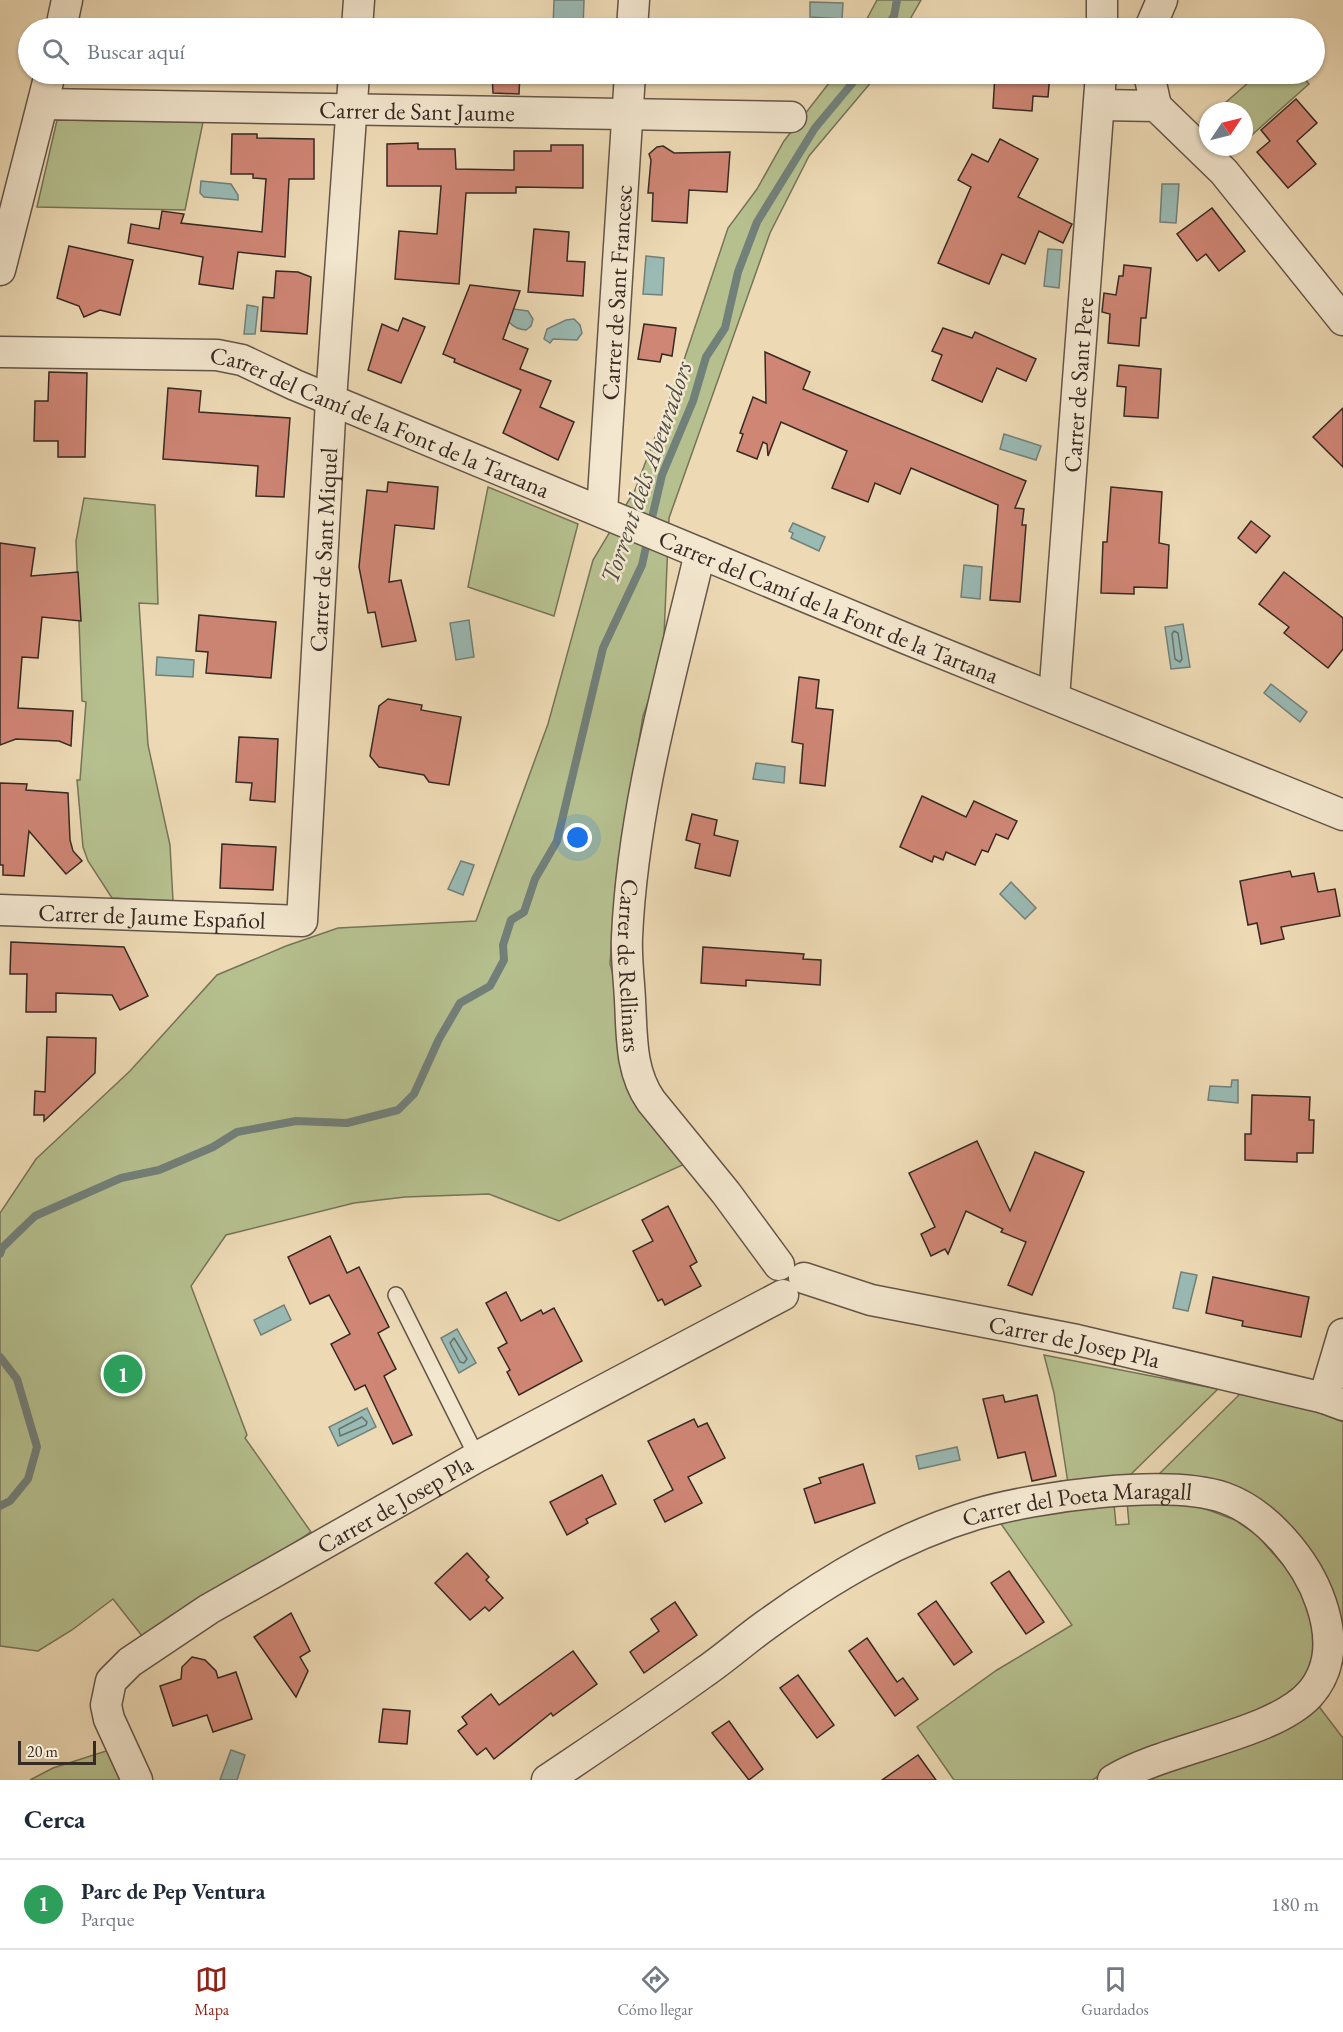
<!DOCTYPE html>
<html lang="es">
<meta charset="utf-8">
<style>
body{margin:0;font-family:"EB Garamond",serif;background:#f6f6f7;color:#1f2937}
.compass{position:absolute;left:1199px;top:102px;width:54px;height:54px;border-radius:50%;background:#fff;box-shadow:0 2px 4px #0004;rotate:55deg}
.scale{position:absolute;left:18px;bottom:15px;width:78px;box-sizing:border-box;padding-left:6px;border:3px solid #372923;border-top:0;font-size:16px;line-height:21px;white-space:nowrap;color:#372923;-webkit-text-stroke:4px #f3e7cf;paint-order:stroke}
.you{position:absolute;left:578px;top:838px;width:21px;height:21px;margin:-15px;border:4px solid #fff;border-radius:50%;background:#1a73e8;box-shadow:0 0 0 9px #1a73e833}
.badge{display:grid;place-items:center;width:39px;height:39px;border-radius:50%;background:#8f2418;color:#fff;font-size:20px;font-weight:700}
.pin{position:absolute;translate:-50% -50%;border:3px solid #fff;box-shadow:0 2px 6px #0006}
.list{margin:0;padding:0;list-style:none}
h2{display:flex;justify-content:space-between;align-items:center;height:78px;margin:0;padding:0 24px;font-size:26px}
h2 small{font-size:20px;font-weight:400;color:#747a83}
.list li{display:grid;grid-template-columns:39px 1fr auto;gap:18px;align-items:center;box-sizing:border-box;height:90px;padding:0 24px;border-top:2px solid #e0e1e3}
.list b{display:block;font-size:22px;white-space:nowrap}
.list p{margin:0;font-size:20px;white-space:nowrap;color:#747a83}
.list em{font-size:20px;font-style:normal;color:#747a83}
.icon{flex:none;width:33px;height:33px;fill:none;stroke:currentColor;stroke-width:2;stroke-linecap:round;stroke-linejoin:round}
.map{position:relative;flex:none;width:1343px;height:1780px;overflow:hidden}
.search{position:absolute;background:#fff;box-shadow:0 2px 4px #0004;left:18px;right:18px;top:18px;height:66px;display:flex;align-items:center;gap:15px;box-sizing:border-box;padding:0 21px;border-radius:33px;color:#747a83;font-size:22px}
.sheet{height:168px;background:#fff}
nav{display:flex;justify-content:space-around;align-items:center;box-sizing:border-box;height:84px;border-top:2px solid #e0e1e3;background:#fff;font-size:16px;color:#747a83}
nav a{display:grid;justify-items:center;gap:3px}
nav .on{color:#8f2418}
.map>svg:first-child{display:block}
.green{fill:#b6c08f;stroke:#767459;stroke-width:1.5}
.water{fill:#9abab4;stroke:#72807a;stroke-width:1.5}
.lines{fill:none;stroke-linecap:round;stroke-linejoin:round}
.shore{stroke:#68726c;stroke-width:1.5}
.stream{stroke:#72807a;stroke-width:8}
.building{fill:#cf8675;stroke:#372923;stroke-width:1.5}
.lane-casing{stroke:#645548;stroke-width:18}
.street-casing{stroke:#645548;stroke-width:33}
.lane{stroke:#f3e7cf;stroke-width:15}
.street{stroke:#f3e7cf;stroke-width:30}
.labels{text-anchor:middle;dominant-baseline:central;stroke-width:5;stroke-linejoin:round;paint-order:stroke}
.street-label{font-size:24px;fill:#372923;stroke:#f3e7cf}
.water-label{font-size:26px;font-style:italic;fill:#504d47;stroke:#f3e7cf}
</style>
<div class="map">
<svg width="1343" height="1780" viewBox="0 0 1343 1780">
<rect width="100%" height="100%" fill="#eddab5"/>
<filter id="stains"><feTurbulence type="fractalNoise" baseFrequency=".00333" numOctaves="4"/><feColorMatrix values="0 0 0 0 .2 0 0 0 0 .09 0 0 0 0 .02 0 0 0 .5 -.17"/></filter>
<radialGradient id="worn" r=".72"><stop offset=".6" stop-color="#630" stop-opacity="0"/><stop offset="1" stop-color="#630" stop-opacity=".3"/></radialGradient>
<g class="green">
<polygon points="877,0 921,0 905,28 862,28"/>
<polygon points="836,74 878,74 809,156 770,233 669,518 663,660 643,716 616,880 610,964 636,1052 698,1158 559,1221 489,1194 405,1197 354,1203 226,1235 191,1286 247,1435 245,1438 311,1532 146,1641 113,1599 72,1630 38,1651 0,1646 0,1213 36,1159 130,1071 217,975 286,946 338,928 476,921 548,724 593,560 635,490 682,366 728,228 757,189 784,141"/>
<polygon points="1258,74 1300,74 1309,84 1244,142 1244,111 1216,111"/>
<polygon points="57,120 203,122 185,210 37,207"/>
<polygon points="488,487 578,524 554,616 468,587"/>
<polygon points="84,498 155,505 158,604 139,603 148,745 170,845 173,901 112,898 88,861 83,847 77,780 80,780 86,702 82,701 76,541"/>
<polygon points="1044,1355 1218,1389 1129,1476 1068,1483 1054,1393"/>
<polygon points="1240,1394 1315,1411 1343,1422 1343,1630 1341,1630 1312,1558 1158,1475"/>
<polygon points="1127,1502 1198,1506 1235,1520 1257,1535 1294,1577 1311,1613 1316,1638 1309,1677 1282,1700 1124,1762 1092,1780 954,1780 917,1727 997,1670 1072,1625 999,1521 1114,1504 1116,1525 1129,1524"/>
<polygon points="1317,1704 1343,1738 1343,1780 1139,1780"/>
<polygon points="109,1750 137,1780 30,1780 53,1768"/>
</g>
<g class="water">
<polygon points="554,0 584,0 583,28 553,28"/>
<polygon points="810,2 843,3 842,19 810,17"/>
<polygon points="201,181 231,184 238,195 238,200 204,197 200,193"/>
<polygon points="1162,184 1179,184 1176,223 1160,222"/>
<polygon points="1048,249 1062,250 1059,288 1044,286"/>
<polygon points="646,256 664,258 662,295 643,294"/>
<polygon points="247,305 258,307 255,334 244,334"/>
<path d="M500,307L528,311L533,319L531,326L526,330C511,329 506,319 500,307Z"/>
<polygon points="566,320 574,319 580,325 582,333 577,340 553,339 550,343 544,339 547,329"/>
<polygon points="1004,434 1041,446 1036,460 1000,449"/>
<polygon points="793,523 825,537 819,551 791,538 793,533 789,531"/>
<polygon points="964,565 982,567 980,599 961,597"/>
<polygon points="469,620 474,657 456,660 450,623"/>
<polygon points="1183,624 1190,667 1171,669 1165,627"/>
<polygon points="157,657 194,660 193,677 156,675"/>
<polygon points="1271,684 1307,712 1300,722 1264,693"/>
<polygon points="756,763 785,767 784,783 753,779"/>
<polygon points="461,861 474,865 463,895 448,889"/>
<polygon points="1011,882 1036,908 1025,919 1000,894"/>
<polygon points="1232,1080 1238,1080 1238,1103 1208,1100 1210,1086 1231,1087"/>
<polygon points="1181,1272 1197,1275 1188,1311 1173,1308"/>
<polygon points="284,1305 291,1320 261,1335 254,1320"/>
<polygon points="457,1329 476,1363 459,1373 441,1338"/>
<polygon points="367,1408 376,1427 338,1446 329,1427"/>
<polygon points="957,1447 960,1460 919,1469 916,1456"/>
<polygon points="231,1750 245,1755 237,1780 220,1780"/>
</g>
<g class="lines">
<g class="shore">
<polygon points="1174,631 1178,633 1182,659 1180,662 1175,659 1172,634"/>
<polygon points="454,1338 467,1359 464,1363 460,1362 450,1343"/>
<polygon points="362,1417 367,1422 366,1425 340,1436 339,1429"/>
</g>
<g class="stream">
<polyline points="886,28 894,16 897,0"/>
<polyline points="650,526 662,475 693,401 706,357 725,328 738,272 757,222 815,128 860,74"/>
<polyline points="0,1254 2,1248 35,1216 121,1178 159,1170 213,1147 237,1132 296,1121 347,1123 398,1110 414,1094 439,1039 460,1003 490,986 504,960 503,945 511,920 524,912 535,879 557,841 603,648 642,565 648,538"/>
<polyline points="0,1357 17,1379 37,1447 28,1479 10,1501 0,1506"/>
</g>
</g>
<g class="building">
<polygon points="492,74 520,74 519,94 493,93"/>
<polygon points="995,74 1050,74 1048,97 1033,96 1032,111 993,108"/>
<polygon points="1296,99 1317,123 1297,141 1316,164 1288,188 1257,152 1270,141 1261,130"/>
<polygon points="232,134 257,134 257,138 314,139 314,179 289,179 285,257 238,252 233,289 199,284 203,257 128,243 131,224 159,229 162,211 184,214 181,223 262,232 266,179 253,178 253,174 231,174"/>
<polygon points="1000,139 1038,159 1018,197 1072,224 1063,243 1039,231 1025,264 1002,254 989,284 938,263 971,187 958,180 972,154 988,162"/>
<polygon points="418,143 418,149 455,149 456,169 514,170 514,151 551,151 551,145 583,145 583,188 516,187 516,193 466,193 459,284 395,279 399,231 437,234 441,186 387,186 387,144"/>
<polygon points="663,146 674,153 730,152 727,192 689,190 687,223 652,221 653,193 648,193 651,160 649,154 657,147"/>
<polygon points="1212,208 1245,251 1219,271 1206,254 1197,261 1177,234"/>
<polygon points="534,229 569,232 567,261 585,262 583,296 528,292"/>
<polygon points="69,246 133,260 120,315 100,310 84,317 79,306 57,298"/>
<polygon points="1124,265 1151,268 1146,318 1141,318 1139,346 1108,343 1110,314 1102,312 1104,293 1116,295 1119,276 1123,276"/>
<polygon points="276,271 298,272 311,277 307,334 261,331 263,297 274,298"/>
<polygon points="470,285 520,291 503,339 528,349 520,369 551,381 540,407 574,422 558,460 503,433 521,390 454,362 455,359 443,354"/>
<polygon points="403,318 425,327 401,383 368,370 382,324 398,331"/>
<polygon points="644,324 676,328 672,356 662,354 660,362 638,359"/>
<polygon points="943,328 972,338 975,332 1036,359 1026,381 997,368 982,402 932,380 942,355 932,351"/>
<polygon points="765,352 810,372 803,389 1026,481 1015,508 1024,509 1022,525 1026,525 1020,602 990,600 998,505 911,468 900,494 875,483 868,502 832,488 847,451 781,422 768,456 767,444 763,442 757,459 737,451 743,434 740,433 753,397 766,403"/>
<polygon points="1119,365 1161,369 1158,418 1124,416 1126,387 1117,386"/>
<polygon points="49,372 87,373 85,457 58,457 58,441 34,441 35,401 48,401"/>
<polygon points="168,388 201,391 199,412 290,418 284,497 256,496 258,466 163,459"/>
<polygon points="1343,408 1343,467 1313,437"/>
<polygon points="388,482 438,487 434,529 395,525 389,582 401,580 416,641 382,647 375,612 368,613 359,567 367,490 387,492"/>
<polygon points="1111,487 1162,492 1159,543 1169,545 1167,588 1134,587 1134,594 1101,593 1103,542 1107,542"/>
<polygon points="1251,521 1270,536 1256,553 1238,538"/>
<polygon points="0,543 35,548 31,576 78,572 81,621 42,617 38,658 22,657 18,708 73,711 71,746 59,741 16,739 0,745"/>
<polygon points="1284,572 1343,618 1343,649 1328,668 1284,633 1289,627 1259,604"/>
<polygon points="199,615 276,622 271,678 206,673 208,652 196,651"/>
<polygon points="799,677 819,680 816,708 833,710 825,786 800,783 803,744 792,742"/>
<polygon points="388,699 422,705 421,710 461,717 449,785 429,782 424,775 379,767 370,756 379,706"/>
<polygon points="239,737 278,739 275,802 250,800 252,783 236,782"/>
<polygon points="0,783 27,784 26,790 68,793 70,840 73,851 82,861 66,874 29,831 24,876 3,875 3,865 0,865"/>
<polygon points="922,796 966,817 974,801 1017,821 1008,839 996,834 988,852 982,850 975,865 946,852 943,860 934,856 932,862 900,847"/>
<polygon points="692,814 717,820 714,835 738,841 730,876 695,868 700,844 686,840"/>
<polygon points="222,844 276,847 273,890 220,888"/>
<polygon points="1290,871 1292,877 1314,873 1318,892 1335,889 1340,916 1281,927 1284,939 1261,944 1257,923 1248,925 1240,881"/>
<polygon points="11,942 124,947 148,996 120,1010 112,995 56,993 56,1012 26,1012 27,974 10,974"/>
<polygon points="703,947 804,954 803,959 821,960 820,985 746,980 746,986 701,983"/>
<polygon points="47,1037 96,1038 95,1073 44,1121 44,1115 34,1115 35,1091 45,1092"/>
<polygon points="1252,1095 1310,1097 1309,1120 1314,1120 1313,1153 1297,1153 1297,1162 1245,1160 1245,1134 1251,1134"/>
<polygon points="977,1141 1010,1211 1035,1152 1084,1172 1032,1295 1008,1285 1026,1242 1001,1232 1003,1229 966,1211 948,1254 945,1249 931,1256 921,1234 935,1227 909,1173"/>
<polygon points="668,1206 697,1262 690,1266 701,1286 665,1305 662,1299 658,1301 633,1251 653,1241 642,1220"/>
<polygon points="330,1236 347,1273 359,1267 389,1327 378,1333 396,1369 384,1376 412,1435 393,1444 365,1385 355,1390 331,1344 350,1334 329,1295 310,1304 288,1257"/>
<polygon points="1213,1277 1309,1297 1301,1337 1242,1326 1243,1321 1206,1313"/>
<polygon points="506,1292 521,1321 541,1310 543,1314 554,1308 582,1361 519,1395 507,1372 510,1370 498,1348 507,1343 486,1303"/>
<polygon points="1003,1395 1005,1402 1037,1395 1056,1476 1032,1481 1025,1452 998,1458 983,1399"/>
<polygon points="694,1419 698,1427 707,1423 725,1458 688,1477 702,1503 665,1522 654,1500 673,1490 648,1441"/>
<polygon points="863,1464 875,1503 815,1523 804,1489 821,1483 819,1478"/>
<polygon points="602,1475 616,1504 586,1519 588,1523 567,1535 550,1502"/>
<polygon points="467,1553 489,1577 486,1580 503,1598 489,1611 485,1607 470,1620 435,1583"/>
<polygon points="1009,1571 1044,1622 1026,1634 991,1583"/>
<polygon points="936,1601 972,1652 954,1665 918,1614"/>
<polygon points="675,1602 697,1635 644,1673 630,1652 659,1631 651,1619"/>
<polygon points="291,1613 310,1651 300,1657 308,1671 296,1697 254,1637"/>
<polygon points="867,1638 897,1682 903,1678 918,1699 895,1716 849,1651"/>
<polygon points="573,1651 597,1684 553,1716 551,1713 494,1759 486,1748 477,1755 458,1731 467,1724 462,1717 491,1694 499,1705"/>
<polygon points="192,1657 205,1660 216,1671 218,1678 236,1672 252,1719 213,1732 207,1715 173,1726 160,1686 181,1679 182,1667"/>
<polygon points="798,1675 834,1725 817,1738 780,1688"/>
<polygon points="383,1709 410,1711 407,1744 379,1742"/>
<polygon points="729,1721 763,1769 749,1780 712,1733"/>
<polygon points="918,1755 936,1780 882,1780"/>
</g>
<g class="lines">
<defs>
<polyline id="lane" points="396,1295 477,1457"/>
<g id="street">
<polyline points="61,28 67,0"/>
<polyline points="357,28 359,0"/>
<polyline points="632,28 634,0"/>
<polyline points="1102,28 1102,0"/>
<polyline points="1150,28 1162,0"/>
<polyline points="1149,74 1156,106"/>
<path id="s1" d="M43,104L791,117"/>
<polyline points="1101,105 1156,106 1224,172 1343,320"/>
<polyline points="0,270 50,74"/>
<path id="s2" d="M0,352L217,355L242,360L295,385L907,639L1343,815"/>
<path id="s3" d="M602,512L630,74"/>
<path id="s4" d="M700,553C670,680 633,806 627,937C626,957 629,979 630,1000C632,1035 630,1071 651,1101L726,1193L779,1265"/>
<path id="s5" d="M1054,698L1101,74"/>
<path id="s6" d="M0,910L302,921L331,400L354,74"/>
<path id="s7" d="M804,1278L871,1300L1077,1340L1324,1398L1343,1405"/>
<polyline points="1324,1398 1343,1334"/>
<path id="s8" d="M137,1780L109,1719L106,1705L111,1681L130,1662L209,1609L477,1457L783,1295"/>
<path id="s9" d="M547,1780C599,1745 652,1710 703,1673C725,1658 745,1640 766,1625C831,1578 900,1537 977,1514C1035,1497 1167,1478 1225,1498C1267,1513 1307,1561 1321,1603C1332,1635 1333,1669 1309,1695C1272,1735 1165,1748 1113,1780"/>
</g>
</defs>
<use href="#lane" class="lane-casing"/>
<use href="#street" class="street-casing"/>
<use href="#lane" class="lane"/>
<use href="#street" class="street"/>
</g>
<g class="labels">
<g class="street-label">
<text stroke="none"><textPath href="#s1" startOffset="374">Carrer de Sant Jaume</textPath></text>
<text stroke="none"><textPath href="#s3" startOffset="220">Carrer de Sant Francesc</textPath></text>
<text stroke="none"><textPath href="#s5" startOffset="314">Carrer de Sant Pere</textPath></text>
<text stroke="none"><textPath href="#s2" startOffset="393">Carrer del Camí de la Font de la Tartana</textPath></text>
<text stroke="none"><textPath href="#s6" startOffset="674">Carrer de Sant Miquel</textPath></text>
<text stroke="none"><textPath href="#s2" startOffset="879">Carrer del Camí de la Font de la Tartana</textPath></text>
<text stroke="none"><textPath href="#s6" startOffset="152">Carrer de Jaume Español</textPath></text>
<text stroke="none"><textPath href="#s4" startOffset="420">Carrer de Rellinars</textPath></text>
<text stroke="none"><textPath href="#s7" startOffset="278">Carrer de Josep Pla</textPath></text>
<text stroke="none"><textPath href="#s8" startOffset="441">Carrer de Josep Pla</textPath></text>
<text stroke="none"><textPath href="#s9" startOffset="609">Carrer del Poeta Maragall</textPath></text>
</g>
<g class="water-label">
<text transform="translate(646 472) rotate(-71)">Torrent dels Abeuradors</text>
</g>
</g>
<rect width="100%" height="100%" filter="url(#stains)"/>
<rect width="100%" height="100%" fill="url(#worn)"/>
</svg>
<svg class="compass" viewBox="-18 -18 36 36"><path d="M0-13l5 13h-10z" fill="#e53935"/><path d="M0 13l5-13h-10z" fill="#747a83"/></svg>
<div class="scale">20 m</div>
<div class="you"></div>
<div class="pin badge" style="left:123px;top:1374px;background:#2e9e5b">1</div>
<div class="search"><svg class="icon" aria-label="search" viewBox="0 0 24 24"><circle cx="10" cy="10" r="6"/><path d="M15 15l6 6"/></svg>Buscar aquí</div>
</div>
<section class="sheet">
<h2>Cerca<small></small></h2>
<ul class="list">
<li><span class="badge" style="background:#2e9e5b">1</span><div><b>Parc de Pep Ventura</b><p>Parque</p></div><em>180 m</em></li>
</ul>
</section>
<nav>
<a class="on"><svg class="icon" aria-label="map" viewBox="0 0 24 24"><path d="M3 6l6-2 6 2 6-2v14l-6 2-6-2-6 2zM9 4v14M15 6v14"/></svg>Mapa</a>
<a><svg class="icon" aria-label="directions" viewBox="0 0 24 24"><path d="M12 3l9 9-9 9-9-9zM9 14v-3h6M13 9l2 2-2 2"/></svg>Cómo llegar</a>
<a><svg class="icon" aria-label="saved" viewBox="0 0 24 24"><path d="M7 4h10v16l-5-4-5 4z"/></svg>Guardados</a>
</nav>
